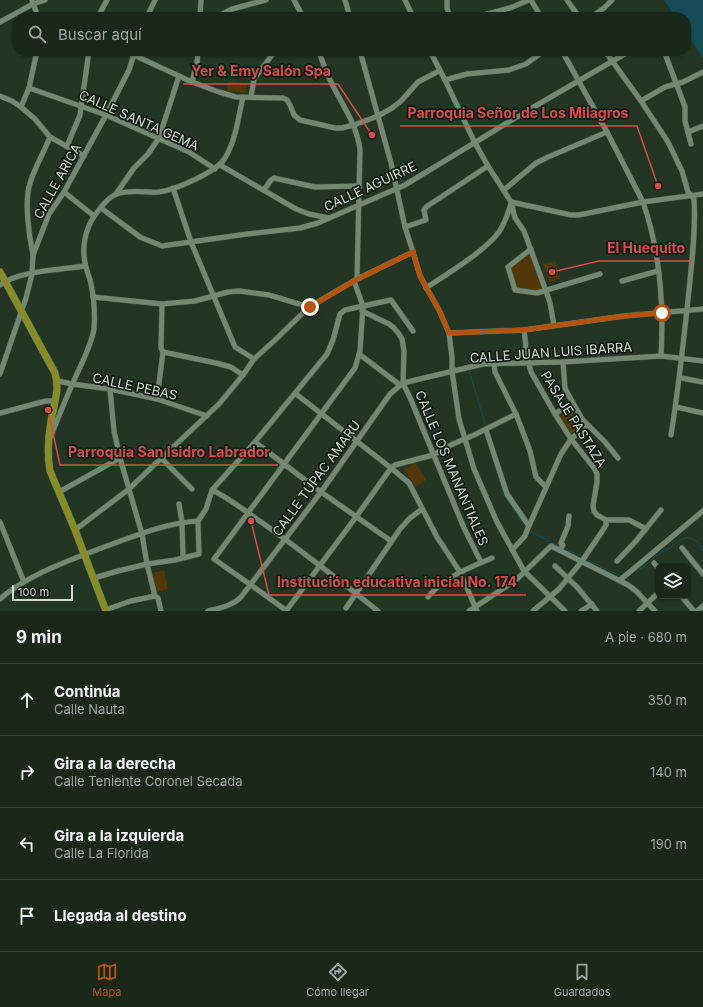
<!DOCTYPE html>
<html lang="es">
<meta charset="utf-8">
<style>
body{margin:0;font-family:Inter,sans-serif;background:#273427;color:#f1f3f6}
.controls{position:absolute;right:12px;bottom:12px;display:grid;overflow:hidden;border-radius:8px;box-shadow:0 1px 3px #0004}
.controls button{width:36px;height:36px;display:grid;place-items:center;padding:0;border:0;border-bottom:1px solid #384439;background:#1a281a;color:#f1f3f6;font:20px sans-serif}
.scale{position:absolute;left:12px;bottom:10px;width:61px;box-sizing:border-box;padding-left:4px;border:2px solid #d0dbcf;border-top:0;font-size:11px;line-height:14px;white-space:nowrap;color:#d0dbcf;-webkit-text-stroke:3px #131b13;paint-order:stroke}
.stop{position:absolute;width:12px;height:12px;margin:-9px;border:3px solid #b45309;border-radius:50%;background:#fff}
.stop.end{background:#b45309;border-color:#fff;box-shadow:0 1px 4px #0008}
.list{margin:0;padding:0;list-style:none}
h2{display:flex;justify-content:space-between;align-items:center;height:52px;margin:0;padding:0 16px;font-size:17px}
h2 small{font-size:13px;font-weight:400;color:#9fa6a2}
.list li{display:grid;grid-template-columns:26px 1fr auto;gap:12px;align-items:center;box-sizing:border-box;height:72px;padding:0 16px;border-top:1px solid #384439}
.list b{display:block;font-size:15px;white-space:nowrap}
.list p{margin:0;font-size:13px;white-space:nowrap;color:#9fa6a2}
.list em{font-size:13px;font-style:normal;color:#9fa6a2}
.icon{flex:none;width:22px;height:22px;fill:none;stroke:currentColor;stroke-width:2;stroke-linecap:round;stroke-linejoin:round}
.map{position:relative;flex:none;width:703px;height:611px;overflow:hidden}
.search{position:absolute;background:#1a281a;box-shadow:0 1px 3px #0004;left:12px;right:12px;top:12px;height:44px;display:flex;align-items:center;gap:10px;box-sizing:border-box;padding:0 14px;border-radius:16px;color:#9fa6a2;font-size:15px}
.sheet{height:340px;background:#1a281a}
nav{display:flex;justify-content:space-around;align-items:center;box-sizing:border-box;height:56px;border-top:1px solid #384439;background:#1a281a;font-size:11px;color:#9fa6a2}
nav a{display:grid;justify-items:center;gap:2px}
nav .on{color:#b45309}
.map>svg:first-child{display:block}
.green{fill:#513806}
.water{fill:#154c56}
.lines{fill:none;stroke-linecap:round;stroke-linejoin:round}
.stream{stroke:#154c56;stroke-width:1}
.minor-casing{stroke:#425243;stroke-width:6}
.highway-casing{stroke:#425243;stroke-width:8}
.minor{stroke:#738873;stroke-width:5}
.highway{stroke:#888b2a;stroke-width:7}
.route{stroke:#b45309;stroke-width:5}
.labels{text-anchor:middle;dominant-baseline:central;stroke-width:3.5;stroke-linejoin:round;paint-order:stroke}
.street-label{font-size:13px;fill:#d0dbcf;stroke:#131b13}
.leader{fill:none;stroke:#d54c49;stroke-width:1.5}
.callout-dot{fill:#d54c49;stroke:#131b13;stroke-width:1.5}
.callout-label{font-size:14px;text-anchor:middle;font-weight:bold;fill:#d54c49;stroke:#131b13;stroke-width:3.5;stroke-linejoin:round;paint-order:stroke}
</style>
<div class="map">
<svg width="703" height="611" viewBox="0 0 703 611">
<rect width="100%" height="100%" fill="#233623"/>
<g class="green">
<polygon points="228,81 247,83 246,93 227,91"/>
<polygon points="530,250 545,291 537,292 516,289 509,267"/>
<polygon points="555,261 560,279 549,282 543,264"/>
<polygon points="572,407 584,426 571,434 559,416"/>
<polygon points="415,462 426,480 415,487 404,469"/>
<polygon points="164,570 168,589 157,592 152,573"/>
</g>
<polygon class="water" points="664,0 703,0 703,58 686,33 686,17 675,17"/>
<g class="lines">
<g class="stream">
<polyline points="469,370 486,427"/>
<polyline points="498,475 503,494 526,528"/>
<polyline points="530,531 559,546"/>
<polyline points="564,548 583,557"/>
<polyline points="585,559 612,572 622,576"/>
<polyline points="631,574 645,566 655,556 668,549 680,540 688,537 698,542 703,551"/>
</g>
<defs>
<g id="minor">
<polyline points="32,0 38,17"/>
<polyline points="294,0 303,17"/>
<polyline points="345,0 350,17"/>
<polyline points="405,0 413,17"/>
<polyline points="447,0 447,8 450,17"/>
<polyline points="531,0 541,17"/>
<polyline points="567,0 579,17"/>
<polyline points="98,17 107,0"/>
<polyline points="147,17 155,0"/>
<polyline points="200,17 201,0"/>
<polyline points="213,17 220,15 232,9 266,0"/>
<polyline points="476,17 510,8 529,0"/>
<polyline points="591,17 604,8 612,0"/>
<polyline points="0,22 33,4 45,0"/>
<polyline points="125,51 192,82 219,92 236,97 283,98 287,100 290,105 294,115 300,120 335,128 342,128 354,125 378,116 392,108 401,101 418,82 439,71"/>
<path d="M319,51C322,61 326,71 330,80C341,103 357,124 360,150L357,279"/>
<polyline points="360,51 391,163 405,227 413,252 420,276 439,310 449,333 452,357 452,371 459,419 474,469 497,522 524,571 565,611"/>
<polyline points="430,51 445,80 475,143 488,166 511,202 515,218 524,231 546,291 550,303 554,325"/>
<path d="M562,51L607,132L643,202C660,251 664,304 661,356"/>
<path d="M605,51L641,101L668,142L682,171L688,192L694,199C696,227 692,261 689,290C684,338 679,386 671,435"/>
<polyline points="664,51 685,107 685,121 691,144"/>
<polyline points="445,80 467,74 509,70 526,64 544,51"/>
<polyline points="192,82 197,63 198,51"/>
<polyline points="29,88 106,115 189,152 215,169"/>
<polyline points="0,96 12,101 21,107 35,119 50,137 84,156"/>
<polyline points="251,97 254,79 275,51"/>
<polyline points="641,101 665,87 683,82 703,72"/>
<polyline points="21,107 29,88 37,51"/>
<polyline points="688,132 703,126"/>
<polyline points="67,146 80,115 89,51"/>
<polyline points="220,165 296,209 309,214 329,218"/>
<polyline points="173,188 191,242 235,347 254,359"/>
<polyline points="264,190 271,180 274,178 315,187 359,186"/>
<polyline points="504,190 536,163 548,157 607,132"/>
<polyline points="64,192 94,216"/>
<polyline points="116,194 134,168 148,154 159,138 179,76"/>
<polyline points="511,202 571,215 579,215 643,202 703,194"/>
<polyline points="101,208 140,237 162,246 247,234 300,228 318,223 405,185 525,112 630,51"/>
<polyline points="405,227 426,220 424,210 426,207 488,166"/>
<polyline points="531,249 508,267 515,290 537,293 600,274"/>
<path d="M33,255C29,236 24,201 30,183C35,167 44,152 50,137"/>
<polyline points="622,281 658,271"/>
<path d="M0,285C21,270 60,270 85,266"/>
<path d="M426,288C448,273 483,253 499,232C505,223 508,213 511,204"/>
<polyline points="93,297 162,304 195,301 228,292 239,291 269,295 309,307"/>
<polyline points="362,311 389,324 394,328 399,334 402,339 404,351 403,383 411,400 464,528 481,562"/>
<polyline points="524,330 527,357 531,372 555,414 571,439 594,468 597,474 597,482 593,506 594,511 597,515 606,520 629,520 646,529"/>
<polyline points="449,333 524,330 624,316 703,309"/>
<polyline points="163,352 216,363 231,367 243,375"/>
<polyline points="359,354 400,385"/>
<polyline points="563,362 565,388 568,394 582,419 605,442 618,458"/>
<polyline points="494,364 495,372 516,414 530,451 536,477 546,487"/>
<polyline points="0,374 26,298 32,274 33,255 49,214 64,192 106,115 129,70 135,51"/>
<polyline points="681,378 703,382"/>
<polyline points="58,381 72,384 110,389 157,399 207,416"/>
<polyline points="110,389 114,431 120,458 142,534 147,564 155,596"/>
<polyline points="296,394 391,468 409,483 437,537 460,572 477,611"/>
<polyline points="157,399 163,352 161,348 162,304"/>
<polyline points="676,407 703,413"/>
<polyline points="0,413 46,401 55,401"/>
<polyline points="555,414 572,402"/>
<polyline points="486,430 507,494 529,526"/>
<path d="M51,436C58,418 65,400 73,383C80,366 91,347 94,329C95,315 94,298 91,284C90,278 87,272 86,267C81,249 85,229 95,215C101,207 108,197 117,194C131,189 145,193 159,192C175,190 217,172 225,158C236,140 238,118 243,97"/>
<polyline points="255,442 321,492 391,541"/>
<polyline points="161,458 192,489"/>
<path d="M212,490C229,498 245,511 261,522C301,550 339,580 378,611"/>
<polyline points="59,492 120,458"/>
<polyline points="179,504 182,522 183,557"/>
<polyline points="198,521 206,509 212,490 255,442 327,354 333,340 340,314 345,310 363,306 391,300 413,331"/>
<polyline points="0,522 24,582"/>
<polyline points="75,530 129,489 153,466 219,404 243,375 254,359 274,341 309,307 357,279 413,252"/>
<polyline points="682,548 703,574"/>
<polyline points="512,550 525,536 528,528 561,454 571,439 587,425"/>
<polyline points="560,550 563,545 561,543 568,526 569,516"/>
<polyline points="617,561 636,541 661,510"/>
<polyline points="654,563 658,568"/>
<polyline points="555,566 577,587 597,611"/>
<polyline points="94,578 118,571 147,564 175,560 199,554 198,521"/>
<polyline points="620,580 703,511"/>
<polyline points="681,596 694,611"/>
<path d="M428,597C444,577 469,568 492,558"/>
<path d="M0,599C29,574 68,561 104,547C135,536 165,523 198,521"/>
<polyline points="346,608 400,529 410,518 422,509"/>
<polyline points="105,610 131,601 155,596 158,598 161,611"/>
<path d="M208,611C220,608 232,606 241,597L321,492L390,394L403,383L483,364L563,362L661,356L703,361"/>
<polyline points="286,611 356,517 391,468 395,465 433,455 453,444 474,435 516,414"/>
<polyline points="287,611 251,585 214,559 355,368 360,351 363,306 354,281"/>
<polyline points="469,611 516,580 551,546 628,585 636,591 655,611"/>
<polyline points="533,611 559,589 582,561 603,530 606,525 606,520"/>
<polyline points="581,611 592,604"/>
<polyline points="639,611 658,593"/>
<polyline points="697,611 703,606"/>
</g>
<path id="highway" d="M0,272L55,373C60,390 54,404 51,421C48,438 47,454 50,471L75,530L106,611"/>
</defs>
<use href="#minor" class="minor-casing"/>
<use href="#highway" class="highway-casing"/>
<use href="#minor" class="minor"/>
<use href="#highway" class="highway"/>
</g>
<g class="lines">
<polyline class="route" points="310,307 354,281 413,252 420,276 439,310 449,333 524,330 624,316 662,313"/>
</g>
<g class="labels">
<g class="street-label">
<text transform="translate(139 120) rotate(24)">CALLE SANTA GEMA</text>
<text transform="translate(57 181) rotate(-61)">CALLE ARICA</text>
<text transform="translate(370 186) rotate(-25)">CALLE AGUIRRE</text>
<text transform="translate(551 352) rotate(-4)">CALLE JUAN LUIS IBARRA</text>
<text transform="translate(135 386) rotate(12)">CALLE PEBAS</text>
<text transform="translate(574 419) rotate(58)">PASAJE PASTAZA</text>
<text transform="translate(452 468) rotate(67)">CALLE LOS MANANTIALES</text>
<text transform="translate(316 478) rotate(-54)">CALLE TÚPAC AMARU</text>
</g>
</g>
<path class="leader" d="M372 135L338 84H183M658 186L637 126H400M552 272L599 261H693M48 410L60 465H278M251 521L269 595H526"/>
<g class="callout-dot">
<circle cx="372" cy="135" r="4"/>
<circle cx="658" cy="186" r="4"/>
<circle cx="552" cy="272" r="4"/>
<circle cx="48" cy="410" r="4"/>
<circle cx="251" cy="521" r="4"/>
</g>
<g class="callout-label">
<text x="261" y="76">Yer &amp; Emy Salón Spa</text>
<text x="518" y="118">Parroquia Señor de Los Milagros</text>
<text x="646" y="253">El Huequito</text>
<text x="169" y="457">Parroquia San Isidro Labrador</text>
<text x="397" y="587">Institución educativa inicial No. 174</text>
</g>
</svg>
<div class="controls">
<button><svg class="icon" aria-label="layers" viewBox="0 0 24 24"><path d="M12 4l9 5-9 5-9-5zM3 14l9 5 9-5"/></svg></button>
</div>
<div class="scale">100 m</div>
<div class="stop" style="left:662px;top:313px"></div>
<div class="stop end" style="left:310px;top:307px"></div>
<div class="search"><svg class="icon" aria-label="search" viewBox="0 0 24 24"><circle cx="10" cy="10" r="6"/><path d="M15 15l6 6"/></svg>Buscar aquí</div>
</div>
<section class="sheet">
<h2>9 min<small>A pie · 680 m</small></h2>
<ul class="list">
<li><svg class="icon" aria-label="ahead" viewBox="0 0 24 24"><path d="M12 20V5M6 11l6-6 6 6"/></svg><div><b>Continúa</b><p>Calle Nauta</p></div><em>350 m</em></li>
<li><svg class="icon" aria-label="right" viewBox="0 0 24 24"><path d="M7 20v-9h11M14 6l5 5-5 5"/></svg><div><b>Gira a la derecha</b><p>Calle Teniente Coronel Secada</p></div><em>140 m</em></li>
<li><svg class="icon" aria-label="left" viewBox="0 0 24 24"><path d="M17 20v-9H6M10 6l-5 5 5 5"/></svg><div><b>Gira a la izquierda</b><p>Calle La Florida</p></div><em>190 m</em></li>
<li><svg class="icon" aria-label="arrive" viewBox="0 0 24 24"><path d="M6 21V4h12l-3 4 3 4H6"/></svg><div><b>Llegada al destino</b></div></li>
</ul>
</section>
<nav>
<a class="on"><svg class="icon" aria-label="map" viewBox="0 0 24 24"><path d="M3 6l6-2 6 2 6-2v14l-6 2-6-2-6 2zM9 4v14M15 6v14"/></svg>Mapa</a>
<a><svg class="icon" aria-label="directions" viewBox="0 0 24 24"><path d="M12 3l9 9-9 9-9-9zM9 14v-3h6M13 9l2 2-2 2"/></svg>Cómo llegar</a>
<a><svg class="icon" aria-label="saved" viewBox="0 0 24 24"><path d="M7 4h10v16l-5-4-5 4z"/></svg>Guardados</a>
</nav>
